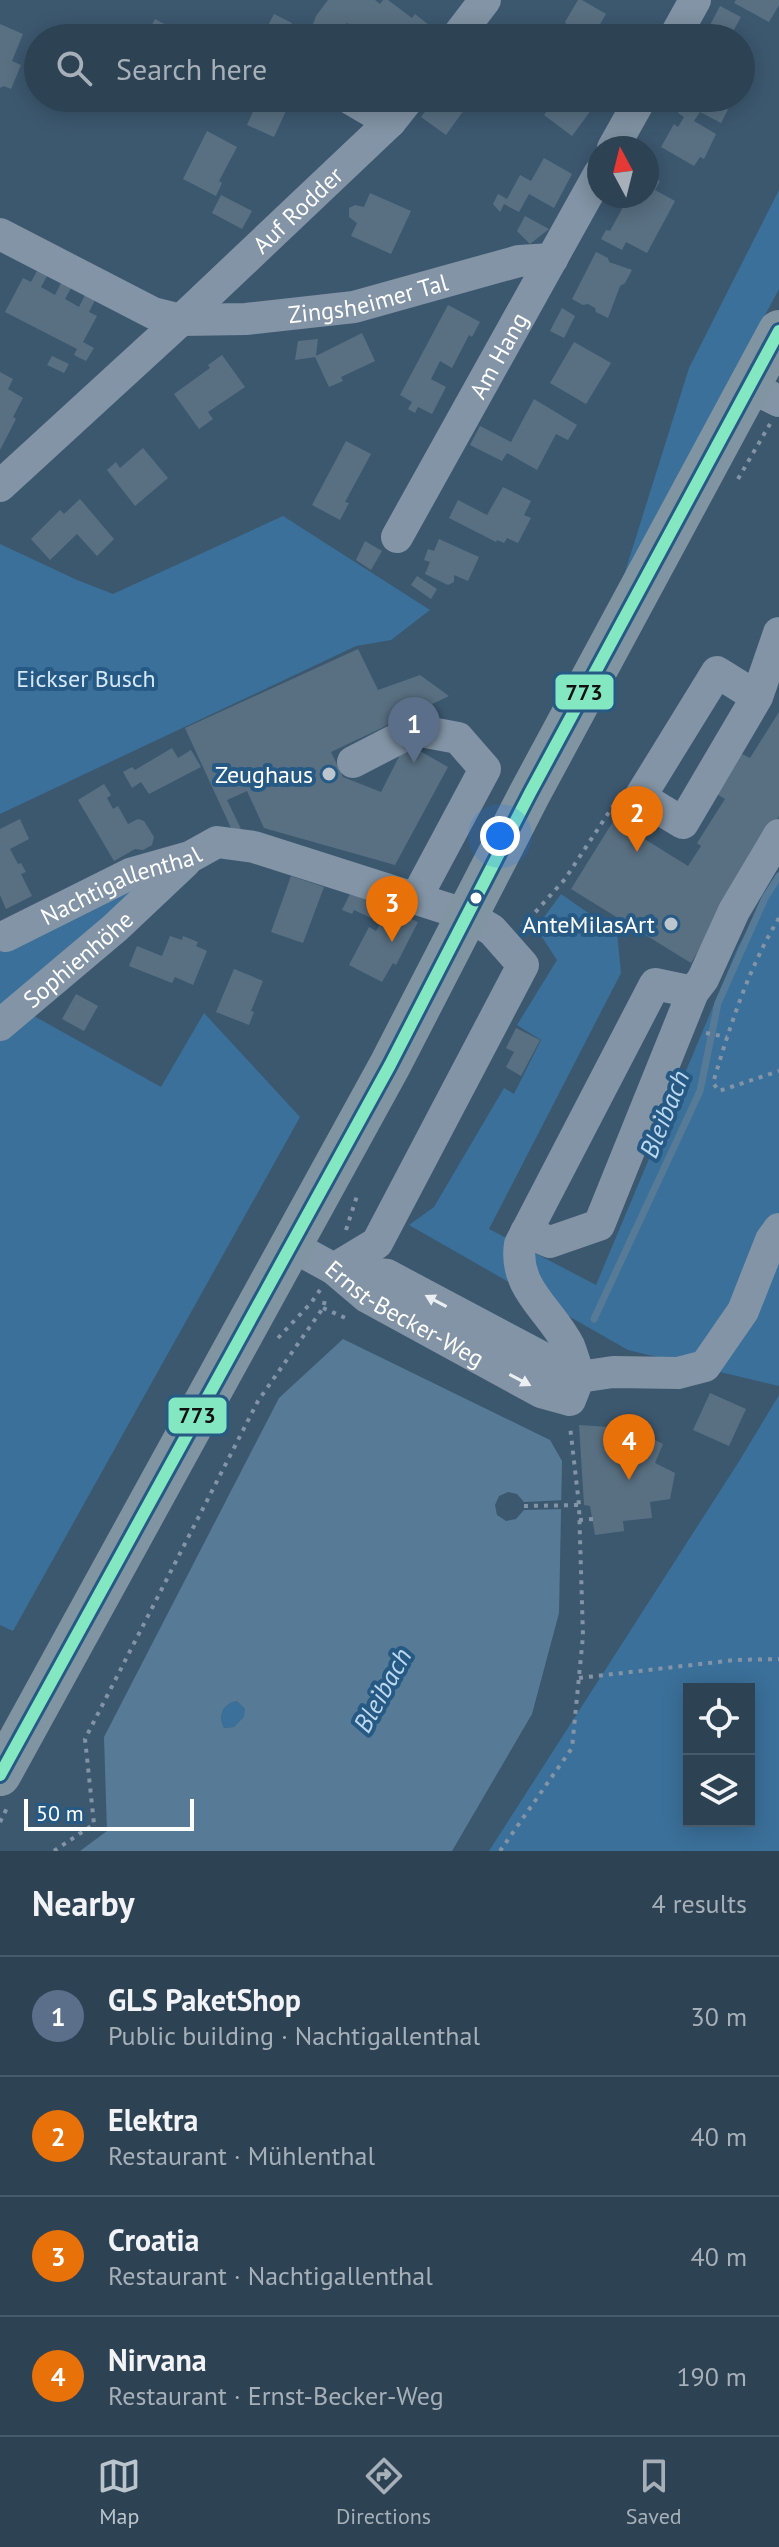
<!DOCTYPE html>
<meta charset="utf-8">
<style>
body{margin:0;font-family:"PT Sans",sans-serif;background:#394d5d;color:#f1f3f6}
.controls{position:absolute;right:24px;bottom:24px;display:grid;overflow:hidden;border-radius:0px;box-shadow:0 4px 20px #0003}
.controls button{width:72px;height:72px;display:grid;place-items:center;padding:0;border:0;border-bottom:2px solid #485b6a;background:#2d4253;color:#f1f3f6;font:40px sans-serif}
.compass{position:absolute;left:587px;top:136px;width:72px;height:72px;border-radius:50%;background:#2d4253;box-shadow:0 4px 20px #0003;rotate:353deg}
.scale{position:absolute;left:24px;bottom:20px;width:170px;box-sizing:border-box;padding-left:8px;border:4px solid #fff;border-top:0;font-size:22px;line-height:28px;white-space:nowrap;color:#fff;-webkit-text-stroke:6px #265a85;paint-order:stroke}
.you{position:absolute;left:500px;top:836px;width:28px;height:28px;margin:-20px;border:6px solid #fff;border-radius:50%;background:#1a73e8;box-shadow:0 0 0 12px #1a73e833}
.badge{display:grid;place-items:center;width:52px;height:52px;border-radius:50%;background:#bbc5cd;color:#fff;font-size:26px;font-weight:700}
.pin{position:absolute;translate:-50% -66px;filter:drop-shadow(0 2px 4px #0008)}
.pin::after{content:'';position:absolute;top:42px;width:28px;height:24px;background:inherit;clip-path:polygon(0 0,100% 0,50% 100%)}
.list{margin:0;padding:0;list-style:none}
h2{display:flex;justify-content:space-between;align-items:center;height:104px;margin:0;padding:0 32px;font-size:34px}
h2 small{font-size:26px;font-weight:400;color:#a7b0b8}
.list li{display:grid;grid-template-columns:52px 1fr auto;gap:24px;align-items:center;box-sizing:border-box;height:120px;padding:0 32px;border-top:2px solid #485b6a}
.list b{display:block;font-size:30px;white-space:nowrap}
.list p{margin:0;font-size:26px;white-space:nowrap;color:#a7b0b8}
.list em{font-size:26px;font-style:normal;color:#a7b0b8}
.icon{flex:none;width:44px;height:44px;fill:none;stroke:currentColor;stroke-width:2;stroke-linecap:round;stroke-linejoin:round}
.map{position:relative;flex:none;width:779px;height:1851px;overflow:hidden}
.search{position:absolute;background:#2d4253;box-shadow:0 4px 20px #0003;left:24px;right:24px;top:24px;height:88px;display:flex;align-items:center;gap:20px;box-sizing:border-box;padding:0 28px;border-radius:44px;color:#a7b0b8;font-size:30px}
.sheet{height:584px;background:#2d4253}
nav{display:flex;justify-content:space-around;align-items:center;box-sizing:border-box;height:112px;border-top:2px solid #485b6a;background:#2d4253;font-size:22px;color:#a7b0b8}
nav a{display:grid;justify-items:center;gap:4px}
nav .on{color:#bbc5cd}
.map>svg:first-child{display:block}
.green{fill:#3b709a;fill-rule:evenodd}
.water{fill:#577b97;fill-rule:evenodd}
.pier{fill:#3c586f}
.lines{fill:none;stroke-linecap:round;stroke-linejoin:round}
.stream{stroke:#577b97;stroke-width:7}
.building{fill:#597082}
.path{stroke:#8294a5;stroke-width:4;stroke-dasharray:4 6;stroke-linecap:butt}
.minor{stroke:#8294a5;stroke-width:32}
.major{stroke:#8194a2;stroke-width:42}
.bus-1-casing{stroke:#265a85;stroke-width:18}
.bus-1{stroke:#83e7c2;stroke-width:12}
.oneway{fill:#eceff2}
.poi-dot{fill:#bbc5cd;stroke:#265a85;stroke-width:3}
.bus-dot{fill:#fff;stroke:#265a85;stroke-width:3}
.labels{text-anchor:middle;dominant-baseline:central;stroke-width:8;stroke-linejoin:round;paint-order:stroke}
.street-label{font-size:24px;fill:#fff;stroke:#265a85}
.park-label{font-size:24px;fill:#d4e7f6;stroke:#265a85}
.poi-label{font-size:24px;fill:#fff;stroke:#265a85;text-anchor:end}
.water-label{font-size:26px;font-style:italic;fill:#bcd9ef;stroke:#265a85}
.line-badge{stroke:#265a85;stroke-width:3}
.pale-badge-label{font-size:22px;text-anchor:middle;font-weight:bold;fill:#111}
</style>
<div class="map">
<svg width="779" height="1851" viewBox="0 0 779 1851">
<rect width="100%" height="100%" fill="#3c586f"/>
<g class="green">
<polygon points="779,190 779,289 621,585 689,368"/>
<polygon points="283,516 430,610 391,640 356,646 0,814 0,544 77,580 113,594"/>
<polygon points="779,874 779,1386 628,1350 409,1225 434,1207 504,1088 514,1094 541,1040 517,1025 557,960 536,928 561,894 617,933 621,973 489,1229 596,1285 738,947"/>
<polygon points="151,876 0,1015 0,931"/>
<polygon points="25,1011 161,1087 204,1013 300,1117 13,1631 0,1625 0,1032"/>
<path d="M779,1395V1851H489L738,1463ZM689,1689H749V1821H689Z"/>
<path d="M237,1701L245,1709V1717L234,1727L224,1728C217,1715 224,1703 237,1701Z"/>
</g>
<path class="water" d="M343,1339L550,1440L562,1461L559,1613L532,1714L452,1851H80L107,1831L104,1737L279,1398ZM237,1701L245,1709L244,1717L234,1727L224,1728C217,1715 224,1703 237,1701Z"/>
<polygon class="pier" points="508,1492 517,1494 524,1502 566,1500 566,1509 524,1510 516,1519 506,1521 497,1515 495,1505 499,1496"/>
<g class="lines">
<polyline class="stream" points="594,1319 700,1091 718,1003 765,898 779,876"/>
</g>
<g class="building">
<polygon points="328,0 375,0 380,4 383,0 388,0 412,18 415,14 433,28 425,38 397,38 399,36 396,33 392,38 367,38 347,23 333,38 322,38 316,33 313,24 316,16"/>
<polygon points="578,0 582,0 606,14 592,38 559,38 567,25 565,22"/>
<polygon points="736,0 779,0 779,5 769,22 734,3"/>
<polygon points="720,6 741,17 731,35 710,25"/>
<polygon points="274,14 292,23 284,38 273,38 264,33"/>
<polygon points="155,19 170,27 164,38 145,38"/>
<polygon points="0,24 23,34 12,61 21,65 11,89 4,86 0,88"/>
<polygon points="741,58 753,65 741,86"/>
<polygon points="152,98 175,98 169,110 160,106 158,110 148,105"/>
<polygon points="259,98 292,98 274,137 247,125"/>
<polygon points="435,98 447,98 464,110 446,135 421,117"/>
<polygon points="556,98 600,98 572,136 544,115"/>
<polygon points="675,98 734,98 721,123 700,112 694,121 716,134 704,159 700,157 694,166 661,147 674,124 678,127 684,117 678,113 683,103"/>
<polygon points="207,131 237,147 219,181 222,183 216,196 183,179"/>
<polygon points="544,158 572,174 554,208 529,194 519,212 504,204 500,212 493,204 498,194 507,199 520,175 531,181"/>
<polygon points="647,174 660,181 655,190 675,201 647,253 626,242 622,250 601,239 606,230 610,231 629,196 647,196"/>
<polygon points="370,193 411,211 391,254 351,236 357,223 349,217 349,208 355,205 364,207"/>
<polygon points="221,195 252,211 242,229 212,213"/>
<polygon points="525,216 549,229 530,244 517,231"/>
<polygon points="596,252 608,258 609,262 632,270 625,283 620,286 608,318 596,312 595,308 588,304 583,305 572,299"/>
<polygon points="37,271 47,276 41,287 55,295 61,283 71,288 65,299 79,307 85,295 95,300 89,312 97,316 83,342 94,348 86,361 74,355 77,349 5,312 23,278 31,282"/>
<polygon points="448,305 480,322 472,337 469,335 452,368 440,361 431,379 446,387 432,414 418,407 415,413 408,409 412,402 400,395"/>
<polygon points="562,308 575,316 564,338 550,331"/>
<polygon points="362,333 375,361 341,377 343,381 329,387 315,357 295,360 298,341 318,339 316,356"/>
<polygon points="574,342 611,363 586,404 550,383"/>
<polygon points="222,355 245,387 208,412 213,419 199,429 174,394 210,368 208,365"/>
<polygon points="52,356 69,364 64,373 47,365"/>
<polygon points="0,372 13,379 8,389 23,398 13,417 16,419 0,450"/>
<polygon points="534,399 577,425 568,440 556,434 537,470 507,453 502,461 470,445 480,426 511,442"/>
<polygon points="346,441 371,454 345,502 349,503 340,520 312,505"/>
<polygon points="143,448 168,478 135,506 107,470 116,462 120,468"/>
<polygon points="503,487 531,501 524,515 531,518 518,543 507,538 504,543 497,540 496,542 449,518 458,500 487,515"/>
<polygon points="80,499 114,539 97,556 77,534 50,560 31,539 60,510 64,514"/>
<polygon points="439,539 479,557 468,581 454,575 454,582 448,585 425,574 430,562 424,560 428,549 434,551"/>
<polygon points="365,541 382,551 371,570 356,560"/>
<polygon points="417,576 437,589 431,599 411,585"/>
<polygon points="358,649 378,690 420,675 449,696 331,752 343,777 381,792 403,749 413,747 448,767 395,865 264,828 247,791 227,800 242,831 231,828 185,728"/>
<polygon points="779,712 779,816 691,963 571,889 614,820 688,866 701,846 697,843 725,799 715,793 742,754 750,758"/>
<polygon points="172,748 178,758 191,750 201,767 149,794 141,782 132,788 123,772 132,767 135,770"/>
<polygon points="104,784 111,795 107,798 113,809 118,806 128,824 138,819 144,821 154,837 152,845 143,850 135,849 114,861 78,800"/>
<polygon points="20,819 29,839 10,849 18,864 21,863 26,872 21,874 32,896 6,909 0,895 0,829"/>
<polygon points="291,876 324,887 303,943 271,932"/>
<polygon points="351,892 418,922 396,965 393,963 382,982 349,965 369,927 376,931 381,923 354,910 352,914 342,910"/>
<polygon points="170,936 182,940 183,936 198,942 196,946 207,951 193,985 175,977 172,983 129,966 137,946 162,956"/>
<polygon points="234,969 263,981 251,1011 254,1012 249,1025 216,1012"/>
<polygon points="76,994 98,1006 84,1031 62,1019"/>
<polygon points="516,1028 540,1040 521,1076 506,1067 514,1052 506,1048"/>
<polygon points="710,1393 746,1409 729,1446 693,1430"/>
<polygon points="579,1425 609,1427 637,1440 641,1433 663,1444 655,1463 675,1473 670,1499 650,1502 652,1518 623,1521 624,1531 595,1535 590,1506 584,1505"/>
</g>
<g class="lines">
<g class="path">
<polyline points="738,479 770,424"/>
<path d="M779,918C748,969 730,1026 713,1083L719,1091L779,1071"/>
<polyline points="522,927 565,879 615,803"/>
<polyline points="706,1033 727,1037"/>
<polyline points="346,1230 357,1196"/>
<polyline points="323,1308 350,1320"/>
<polyline points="278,1338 311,1303 320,1290"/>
<polyline points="524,1506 579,1505"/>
<polyline points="579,1520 593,1519"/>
<polyline points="579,1678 735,1660 779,1659"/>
<polyline points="0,1822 8,1806"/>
<polyline points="54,1851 94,1824 85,1739 258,1401 323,1308 326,1296"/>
<polyline points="500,1851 572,1748 583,1636 579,1505 570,1426"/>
</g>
<g class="minor">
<polyline points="456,38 485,0"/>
<polyline points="674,38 695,0"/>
<polyline points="349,98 390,122"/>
<polyline points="613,148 641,98"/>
<path id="s1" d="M0,234L153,313L181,320L246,319L354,307L519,261L552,259"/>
<polyline points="750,387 779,401"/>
<path id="s2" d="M0,486L181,320L390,122L409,98"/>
<path id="s3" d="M397,537L599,174"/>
<polyline points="757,697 683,823 640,797 717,672 757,697 779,633"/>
<polyline points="353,762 415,730 458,738 485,769 416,898"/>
<path id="s4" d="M6,936L130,874L190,857L217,842L254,847L467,915L492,930L523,965L377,1243L334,1269"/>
<path id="s5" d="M0,1025L115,928L185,862"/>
<polyline points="526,1232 550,1242 599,1225 693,992"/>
<path id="s6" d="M292,1246L334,1269L367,1297L541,1392L570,1400L579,1377"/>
<polyline points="334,1269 387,1275 579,1377 613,1372 678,1373 705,1366 743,1311 771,1240 779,1229"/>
<path d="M579,1377C576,1367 573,1356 569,1346C551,1310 513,1288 520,1244L655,984L693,992L703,979L734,911L779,835"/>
</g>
<polyline class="major" points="0,1775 390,1065 530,793 779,331"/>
<defs>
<polyline id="bus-1" points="0,1775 390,1065 530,793 779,331"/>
</defs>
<use href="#bus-1" class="bus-1-casing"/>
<use href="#bus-1" class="bus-1"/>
</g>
<defs><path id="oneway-solid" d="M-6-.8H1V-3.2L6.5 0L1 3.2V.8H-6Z" transform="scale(2)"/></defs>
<g class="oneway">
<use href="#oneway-solid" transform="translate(436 1301) rotate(-152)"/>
<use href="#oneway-solid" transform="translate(520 1380) rotate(28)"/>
</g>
<g class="poi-dot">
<circle cx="329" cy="774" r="8"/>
<circle cx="671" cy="924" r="8"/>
</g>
<circle class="bus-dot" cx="476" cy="898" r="7"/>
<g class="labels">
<g class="street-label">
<text stroke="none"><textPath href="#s2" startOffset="406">Auf Rodder</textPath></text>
<text stroke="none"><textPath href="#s1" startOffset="390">Zingsheimer Tal</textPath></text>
<text stroke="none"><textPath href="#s3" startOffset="208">Am Hang</textPath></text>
<text stroke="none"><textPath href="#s4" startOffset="126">Nachtigallenthal</textPath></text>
<text stroke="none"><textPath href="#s5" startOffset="102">Sophienhöhe</textPath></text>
<text stroke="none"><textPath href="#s6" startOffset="132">Ernst-Becker-Weg</textPath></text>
</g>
<g class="park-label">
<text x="86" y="678">Eickser Busch</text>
</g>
<g class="poi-label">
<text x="313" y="774">Zeughaus</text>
<text x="655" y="924">AnteMilasArt</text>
</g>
<g class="water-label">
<text transform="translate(664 1114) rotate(-68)">Bleibach</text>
<text transform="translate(382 1690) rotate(-61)">Bleibach</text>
</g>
</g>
<g class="line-badge">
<rect x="554" y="673" width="61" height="38" rx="8" fill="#83e7c2"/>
<rect x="167" y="1396" width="61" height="39" rx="8" fill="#83e7c2"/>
</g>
<g class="pale-badge-label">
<text x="584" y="700">773</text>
<text x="197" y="1423">773</text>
</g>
</svg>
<div class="controls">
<button><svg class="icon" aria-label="locate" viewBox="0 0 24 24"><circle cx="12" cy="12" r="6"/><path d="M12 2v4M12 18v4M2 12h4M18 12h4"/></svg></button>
<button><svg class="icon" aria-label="layers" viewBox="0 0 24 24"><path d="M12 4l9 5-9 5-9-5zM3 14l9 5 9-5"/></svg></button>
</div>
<svg class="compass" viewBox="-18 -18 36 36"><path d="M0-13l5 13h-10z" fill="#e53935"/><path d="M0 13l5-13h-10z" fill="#a7b0b8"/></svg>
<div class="scale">50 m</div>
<div class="you"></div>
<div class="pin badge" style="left:414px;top:763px;background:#5c6f8a">1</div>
<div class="pin badge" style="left:637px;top:852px;background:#e8710a">2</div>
<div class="pin badge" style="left:392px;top:942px;background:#e8710a">3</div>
<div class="pin badge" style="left:629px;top:1480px;background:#e8710a">4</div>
<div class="search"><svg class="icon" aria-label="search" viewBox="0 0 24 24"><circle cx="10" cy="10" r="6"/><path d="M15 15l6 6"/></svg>Search here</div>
</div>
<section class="sheet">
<h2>Nearby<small>4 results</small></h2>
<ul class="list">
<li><span class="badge" style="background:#5c6f8a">1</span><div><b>GLS PaketShop</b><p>Public building · Nachtigallenthal</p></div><em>30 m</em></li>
<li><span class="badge" style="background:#e8710a">2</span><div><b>Elektra</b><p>Restaurant · Mühlenthal</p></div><em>40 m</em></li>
<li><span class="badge" style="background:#e8710a">3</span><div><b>Croatia</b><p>Restaurant · Nachtigallenthal</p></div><em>40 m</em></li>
<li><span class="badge" style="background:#e8710a">4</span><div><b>Nirvana</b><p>Restaurant · Ernst-Becker-Weg</p></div><em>190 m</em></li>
</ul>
</section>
<nav>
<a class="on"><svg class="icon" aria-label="map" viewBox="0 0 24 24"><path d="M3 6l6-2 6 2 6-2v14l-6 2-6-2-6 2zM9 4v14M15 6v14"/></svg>Map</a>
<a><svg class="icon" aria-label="directions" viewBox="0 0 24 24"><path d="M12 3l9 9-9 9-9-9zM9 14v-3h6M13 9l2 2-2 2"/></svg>Directions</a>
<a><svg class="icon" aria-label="saved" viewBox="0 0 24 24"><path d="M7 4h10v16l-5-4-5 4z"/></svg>Saved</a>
</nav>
